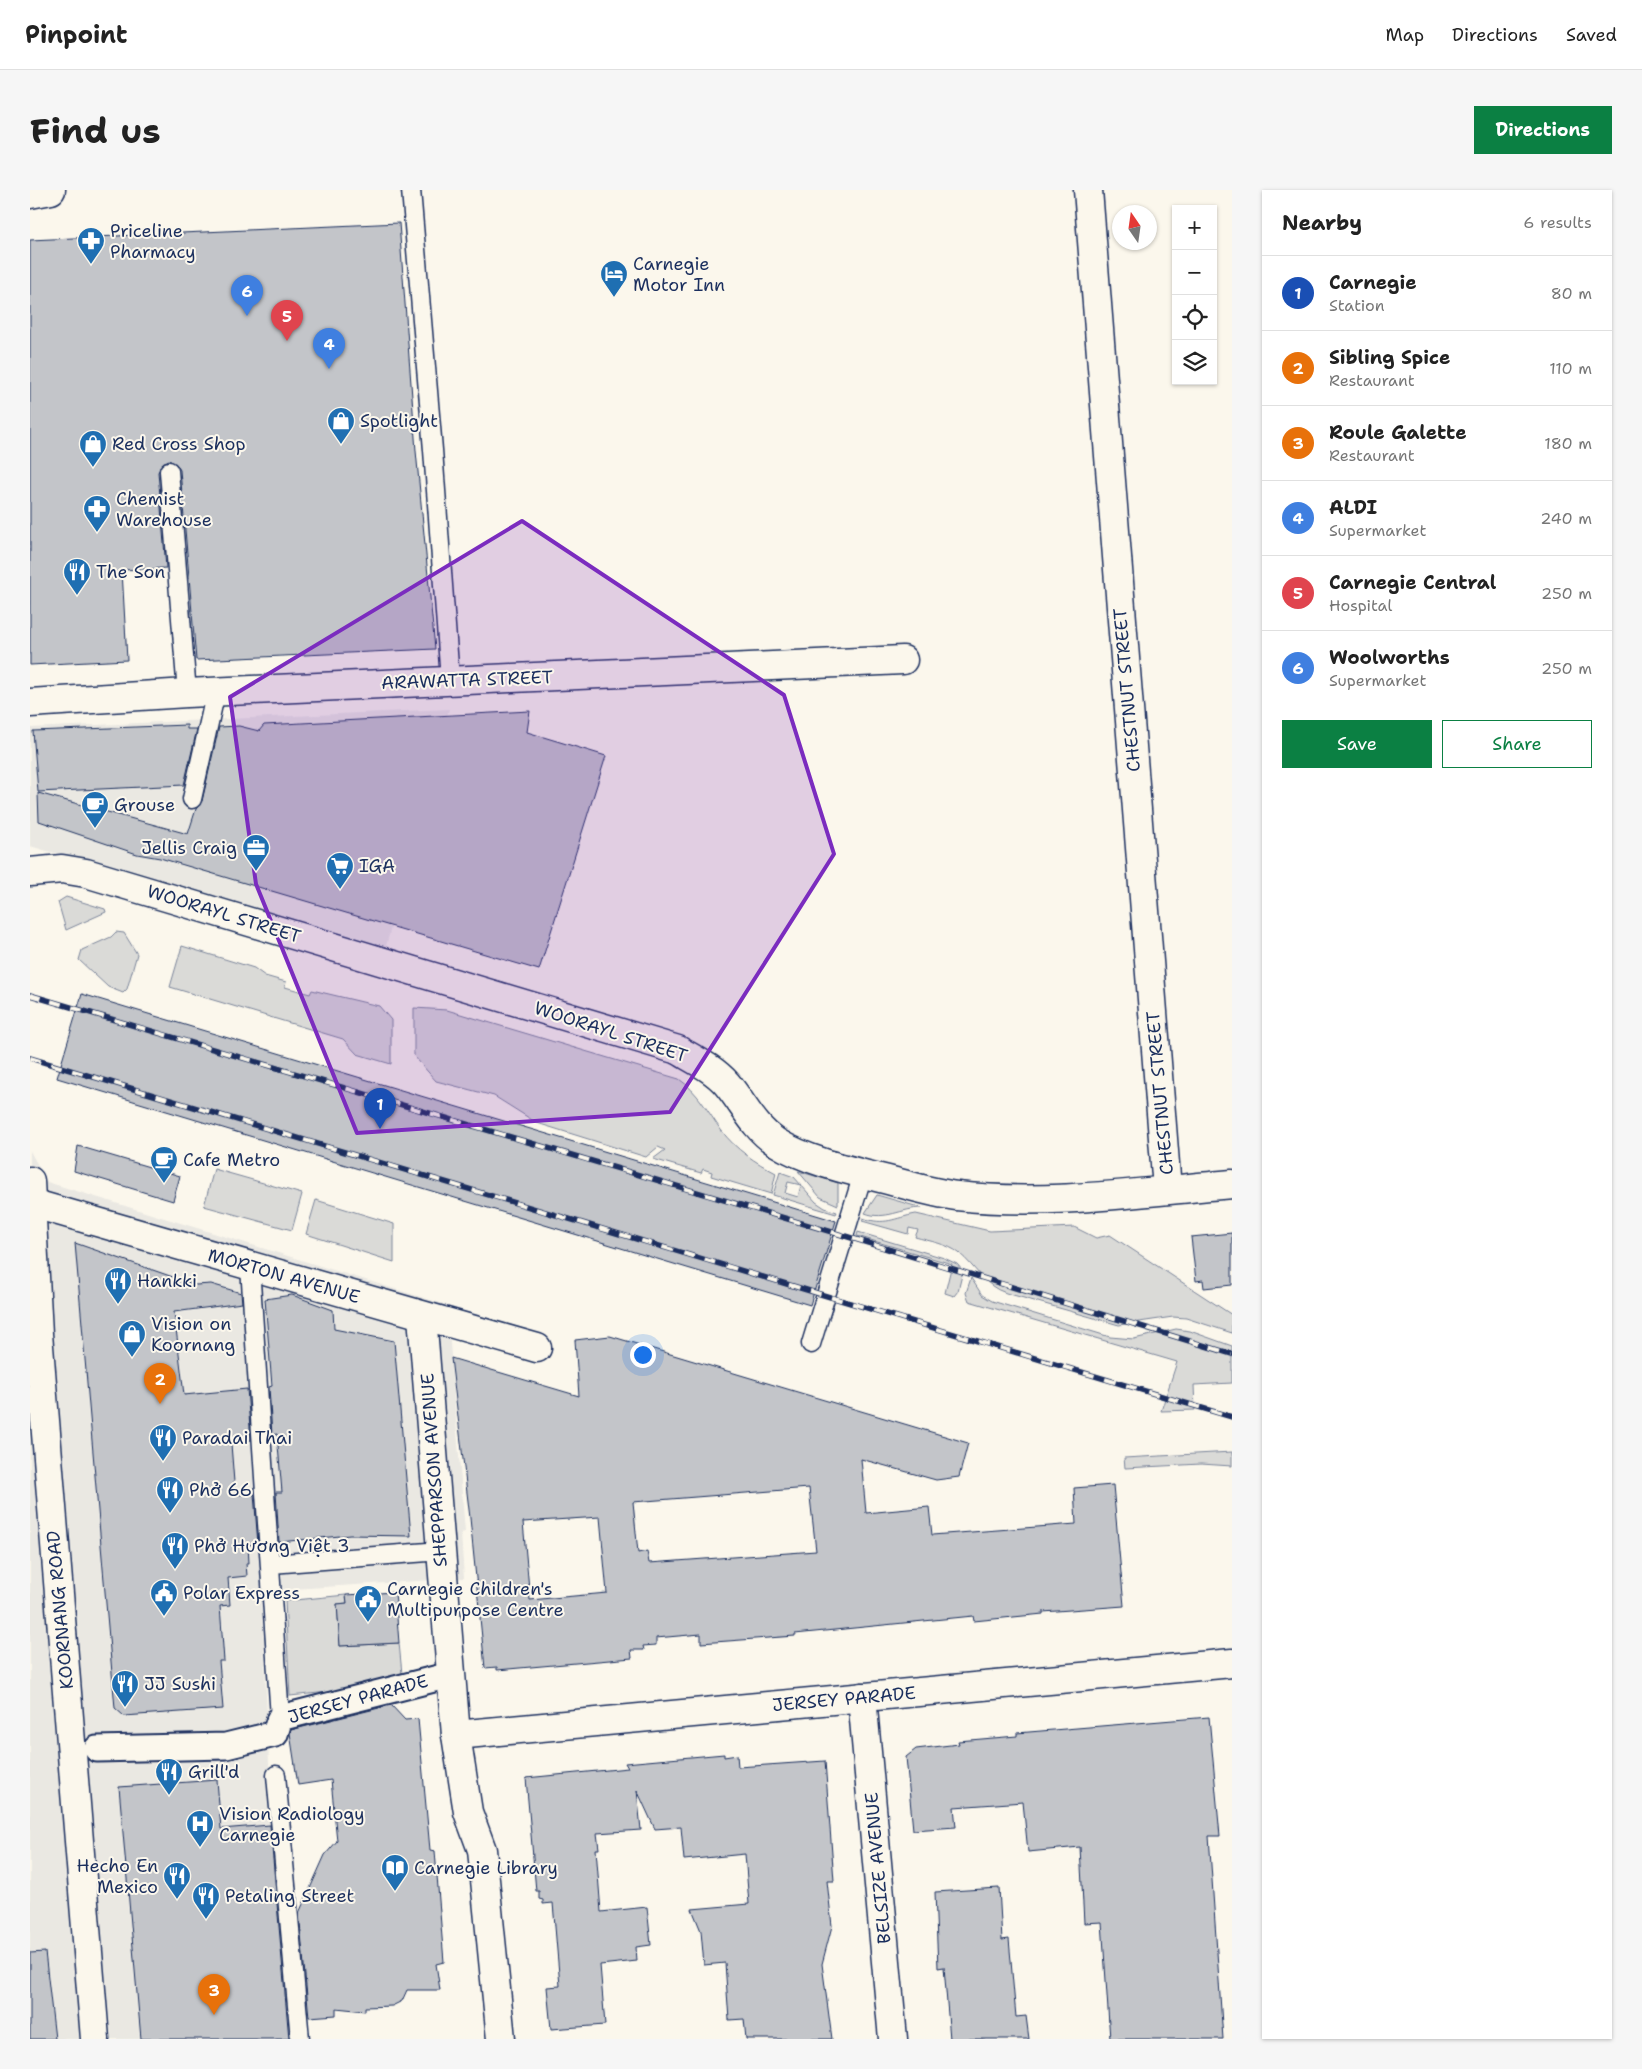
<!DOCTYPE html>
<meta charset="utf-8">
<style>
body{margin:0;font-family:"Shantell Sans",sans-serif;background:#f6f6f6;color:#222}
.controls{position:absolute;right:15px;top:15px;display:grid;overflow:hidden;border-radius:0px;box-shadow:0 1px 4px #0004}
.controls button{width:45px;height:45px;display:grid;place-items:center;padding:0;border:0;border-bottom:1px solid #e0e0e0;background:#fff;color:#222;font:25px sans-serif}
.compass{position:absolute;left:1082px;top:15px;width:45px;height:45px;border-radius:50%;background:#fff;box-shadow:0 1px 4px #0004;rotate:347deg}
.you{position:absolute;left:612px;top:1164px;width:18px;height:18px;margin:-12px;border:4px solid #fff;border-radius:50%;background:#1a73e8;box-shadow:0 0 0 8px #1a73e833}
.badge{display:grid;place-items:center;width:32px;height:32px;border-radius:50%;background:#0b8043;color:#fff;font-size:16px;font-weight:700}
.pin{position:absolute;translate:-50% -41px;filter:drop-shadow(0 1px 2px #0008)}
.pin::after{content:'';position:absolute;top:26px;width:18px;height:15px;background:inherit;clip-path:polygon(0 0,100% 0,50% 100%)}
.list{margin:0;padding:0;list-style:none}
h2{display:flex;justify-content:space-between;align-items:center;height:65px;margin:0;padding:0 20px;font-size:21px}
h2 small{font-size:16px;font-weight:400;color:#767676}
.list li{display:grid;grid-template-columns:32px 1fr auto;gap:15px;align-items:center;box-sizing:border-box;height:75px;padding:0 20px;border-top:1px solid #e0e0e0}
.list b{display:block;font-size:19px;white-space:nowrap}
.list p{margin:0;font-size:16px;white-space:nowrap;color:#767676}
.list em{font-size:16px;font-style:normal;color:#767676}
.actions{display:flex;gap:10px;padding:15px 20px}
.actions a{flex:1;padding:11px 0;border:1px solid #0b8043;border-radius:0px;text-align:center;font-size:18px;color:#0b8043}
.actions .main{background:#0b8043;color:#fff}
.icon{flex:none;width:28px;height:28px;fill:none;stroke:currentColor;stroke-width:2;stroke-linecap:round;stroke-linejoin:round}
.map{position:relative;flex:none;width:1202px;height:1849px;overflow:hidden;border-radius:0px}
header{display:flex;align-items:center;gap:30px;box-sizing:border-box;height:70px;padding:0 25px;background:#fff;border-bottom:1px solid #e0e0e0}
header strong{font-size:24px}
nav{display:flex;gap:28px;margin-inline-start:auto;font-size:18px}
.intro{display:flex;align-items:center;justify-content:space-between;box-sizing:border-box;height:120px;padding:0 30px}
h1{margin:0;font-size:35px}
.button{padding:12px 22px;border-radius:0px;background:#0b8043;color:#fff;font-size:18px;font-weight:700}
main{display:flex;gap:30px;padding:0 30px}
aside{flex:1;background:#fff;border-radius:0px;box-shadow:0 1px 4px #0004}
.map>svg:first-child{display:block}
.built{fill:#eae8e2}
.green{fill:#dadad7;stroke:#7a849a;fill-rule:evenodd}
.building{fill:#c3c5c9;stroke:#1b2f5e;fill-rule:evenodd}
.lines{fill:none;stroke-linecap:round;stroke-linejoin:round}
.service-casing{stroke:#1b2f5e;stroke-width:21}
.pedestrian-casing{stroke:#1b2f5e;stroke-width:29}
.minor-casing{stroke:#1b2f5e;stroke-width:31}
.tertiary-casing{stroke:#1b2f5e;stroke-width:31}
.trunk-casing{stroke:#1b2f5e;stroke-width:31}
.service{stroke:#fbf7ec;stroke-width:18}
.pedestrian{stroke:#fbf7ec;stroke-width:25}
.minor{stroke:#fbf7ec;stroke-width:28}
.tertiary{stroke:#fbf7ec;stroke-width:28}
.trunk{stroke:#fbf7ec;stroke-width:28}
.rail-casing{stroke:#1b2f5e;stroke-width:5.5}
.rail{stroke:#fbf7ec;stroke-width:4;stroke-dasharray:11;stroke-linecap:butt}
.marked{fill:#7b2cbf;fill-opacity:0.2;stroke:#7b2cbf;stroke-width:4;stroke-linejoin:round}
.labels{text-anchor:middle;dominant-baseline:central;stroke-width:4;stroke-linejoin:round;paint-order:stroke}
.poi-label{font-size:18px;fill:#1b2f5e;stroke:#fbf7ec;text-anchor:start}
.street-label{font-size:18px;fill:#1b2f5e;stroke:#fbf7ec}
</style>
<header>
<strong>Pinpoint</strong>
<nav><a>Map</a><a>Directions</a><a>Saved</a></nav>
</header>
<div class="intro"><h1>Find us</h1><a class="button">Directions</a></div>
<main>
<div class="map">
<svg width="1202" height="1849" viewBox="0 0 1202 1849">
<rect width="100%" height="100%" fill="#fbf7ec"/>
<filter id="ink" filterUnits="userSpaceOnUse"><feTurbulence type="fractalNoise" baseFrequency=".02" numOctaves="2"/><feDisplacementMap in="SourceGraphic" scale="10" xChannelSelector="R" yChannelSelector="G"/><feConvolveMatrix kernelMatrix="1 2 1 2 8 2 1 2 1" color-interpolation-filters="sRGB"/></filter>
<g filter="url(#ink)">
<g class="built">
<polygon points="419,519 355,760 0,656 0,538"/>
<polygon points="0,961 17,992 417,1115 435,1342 431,1343 434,1388 232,1401 244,1697 259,1849 0,1849"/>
</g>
<g class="green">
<polygon points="36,707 75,719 76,722 36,740 28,712"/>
<polygon points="86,742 94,743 107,764 97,799 93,803 78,797 49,770 52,760 81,747"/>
<polygon points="152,756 224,778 235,786 256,792 255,797 280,804 282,800 349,816 361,830 361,874 327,864 313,849 140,797"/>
<path d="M384,818L417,820L649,889C668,902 678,922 691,940C706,960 725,972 746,983L741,1004L681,986L682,982L673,979L671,983L623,969L635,960L628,957L616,967L507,933L464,906L406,891L384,866Z"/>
<polygon points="184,979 272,1004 262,1040 174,1016"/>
<polygon points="768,981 808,993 808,1015 790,1007"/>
<path d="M750,982L764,987L786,1012L795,1018L807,1022L806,1024L743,1005ZM758,992L771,995L768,1007L755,1003Z"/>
<path d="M847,1005L892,1018C872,1018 855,1031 835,1023Z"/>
<polygon points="286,1010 364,1034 364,1072 276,1044"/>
<path d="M886,1024L960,1041L1044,1037L1066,1048L1080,1045L1202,1125V1143L1156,1128L1143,1127L1089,1135L976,1103C954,1096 946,1077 929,1063C918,1054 899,1051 885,1047L888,1040L879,1038L878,1044L832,1031L833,1028C855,1036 864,1028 886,1024Z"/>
<polygon points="828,1042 914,1068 927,1074 933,1081 928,1101 924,1106 915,1103 922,1074 827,1046"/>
<polygon points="941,1088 952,1105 962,1111 1080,1147 1104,1149 1146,1139 1160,1141 1202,1156 1202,1193 1164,1195 1165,1220 1131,1221 1147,1172 939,1111 936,1103"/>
<polygon points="1202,1262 1202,1276 1171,1274 1095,1278 1094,1268"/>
<polygon points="316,1405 317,1413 307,1414 310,1456 369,1453 373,1494 260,1506 255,1411"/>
</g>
<g class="building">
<polygon points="369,33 386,261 405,459 166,470 150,280 147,275 139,270 133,273 128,282 136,378 92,380 97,470 0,475 0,50"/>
<polygon points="500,521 497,542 576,566 509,780 130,668 107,664 9,631 8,603 158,644 166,619 172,611 189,537 209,536 229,541 234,535"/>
<polygon points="157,535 157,539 167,539 154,595 8,602 3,541"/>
<polygon points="52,804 806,1031 780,1115 27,888"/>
<polygon points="48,956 150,986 143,1011 44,981"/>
<polygon points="1202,1043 1202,1095 1174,1098 1173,1090 1166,1091 1161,1047"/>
<polygon points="45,1053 166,1095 181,1094 211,1103 212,1113 144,1122 154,1205 217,1199 221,1250 201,1254 205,1305 224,1304 228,1354 218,1355 219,1373 216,1373 217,1386 198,1388 200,1415 190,1416 194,1471 189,1471 193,1519 94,1526 85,1518"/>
<polygon points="262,1105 303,1120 304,1139 364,1151 381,1346 320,1345 249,1352 246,1302 252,1302 247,1244 242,1245 239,1197 242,1196 235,1109"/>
<path d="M580,1146L938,1253L929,1287L906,1290L831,1269L836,1323L899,1317L902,1345L1046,1334L1044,1298L1083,1295L1094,1416L1013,1422V1424L944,1431L943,1426L765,1444V1446L671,1453V1444L626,1448V1455L613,1456L614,1460H601L602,1468L467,1480V1477L455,1478L440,1328L421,1168L549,1206L545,1150ZM779,1298L786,1361L619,1373L617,1361L608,1363L603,1312ZM570,1327L577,1403L500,1410L493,1332Z"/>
<polygon points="365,1402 369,1453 310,1456 307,1414 317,1413 316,1405"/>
<polygon points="361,1515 375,1530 388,1529 400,1660 405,1661 414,1772 406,1774 410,1800 377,1800 372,1811 362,1816 335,1817 335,1821 306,1818 306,1825 279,1827 269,1723 295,1665 307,1651 301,1590 268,1595 260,1543 261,1540"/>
<polygon points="1179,1527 1190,1646 1179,1646 1193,1849 1080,1849 1072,1732 1054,1733 1050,1657 998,1662 993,1612 924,1617 926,1637 883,1640 876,1567 886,1559 929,1554 928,1551 987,1546 987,1543"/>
<polygon points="694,1564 694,1567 707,1565 708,1577 795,1571 804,1691 797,1691 802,1736 792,1774 802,1849 716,1849 714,1829 699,1830 695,1773 674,1775 671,1741 662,1719 719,1714 715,1664 654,1670 651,1637 625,1639 607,1600 611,1640 567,1643 569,1659 566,1659 571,1722 617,1717 621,1755 606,1757 607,1771 570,1775 575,1835 521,1839 517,1797 530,1796 523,1713 513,1714 513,1710 509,1709 509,1701 506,1701 496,1588 598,1578 595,1573"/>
<polygon points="187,1590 191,1639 240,1635 259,1849 111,1849 89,1597"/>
<polygon points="969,1698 972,1750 979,1749 986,1827 996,1826 999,1849 920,1849 914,1777 908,1778 905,1702"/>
<polygon points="15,1762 25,1849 0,1849 0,1763"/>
</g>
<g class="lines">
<defs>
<g id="service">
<polyline points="381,0 403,260 420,490"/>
<polyline points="139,281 157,503"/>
<polyline points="162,609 186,501"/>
<polyline points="220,1077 250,1528"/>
<polyline points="781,1154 833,984"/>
<polyline points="241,1374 411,1361"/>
<polyline points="246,1585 270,1849"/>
</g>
<polyline id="pedestrian" points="67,1559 196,1556 245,1544 250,1528 420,1485"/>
<g id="minor">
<polyline points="1058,0 1137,999"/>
<polyline points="0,513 157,503 873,470"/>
<path d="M0,682L32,679L56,683L648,860C665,870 684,879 697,894C713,913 724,938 746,952C773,969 814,979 846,987C872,993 900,1003 927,1006C1018,1016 1110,1002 1202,994"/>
<polyline points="1,1013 507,1158"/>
<polyline points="392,1126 426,1545 438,1622 452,1660 471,1849"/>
<polyline points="832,1507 863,1849"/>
<polyline points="426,1545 1202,1473"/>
</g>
<polyline id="tertiary" points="0,991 8,1144 65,1849"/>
<polyline id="trunk" points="0,4 21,0"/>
</defs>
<use href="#service" class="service-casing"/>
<use href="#pedestrian" class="pedestrian-casing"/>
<use href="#minor" class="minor-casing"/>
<use href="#tertiary" class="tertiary-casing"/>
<use href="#trunk" class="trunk-casing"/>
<use href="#service" class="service"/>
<use href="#pedestrian" class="pedestrian"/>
<use href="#minor" class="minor"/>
<use href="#tertiary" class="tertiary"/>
<use href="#trunk" class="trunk"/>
<defs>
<g id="rail">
<polyline points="0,805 802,1042 1202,1164"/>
<polyline points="0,868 1202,1227"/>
</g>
</defs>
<use href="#rail" class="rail-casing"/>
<use href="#rail" class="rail"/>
</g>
</g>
<path class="marked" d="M492,331L754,505L804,664L640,922L327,943L226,694L200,507Z"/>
<defs>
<symbol id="pharmacy-pin" viewBox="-11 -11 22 30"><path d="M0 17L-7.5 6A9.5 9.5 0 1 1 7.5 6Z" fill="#1f6fb2" stroke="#fbf7ec"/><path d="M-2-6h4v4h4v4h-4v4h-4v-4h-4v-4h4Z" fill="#fff"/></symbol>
<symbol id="hotel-pin" viewBox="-11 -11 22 30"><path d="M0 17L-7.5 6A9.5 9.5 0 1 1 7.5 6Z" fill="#1f6fb2" stroke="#fbf7ec"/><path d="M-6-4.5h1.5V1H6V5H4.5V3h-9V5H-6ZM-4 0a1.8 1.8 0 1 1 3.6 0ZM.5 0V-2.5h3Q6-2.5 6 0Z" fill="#fff"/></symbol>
<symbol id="shop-pin" viewBox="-11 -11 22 30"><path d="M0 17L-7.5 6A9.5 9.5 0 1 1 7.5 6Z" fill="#1f6fb2" stroke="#fbf7ec"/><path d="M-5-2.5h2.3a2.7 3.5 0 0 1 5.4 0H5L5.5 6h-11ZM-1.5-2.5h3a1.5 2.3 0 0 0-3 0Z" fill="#fff"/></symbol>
<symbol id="restaurant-pin" viewBox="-11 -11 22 30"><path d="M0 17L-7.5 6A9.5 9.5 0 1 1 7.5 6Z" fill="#1f6fb2" stroke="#fbf7ec"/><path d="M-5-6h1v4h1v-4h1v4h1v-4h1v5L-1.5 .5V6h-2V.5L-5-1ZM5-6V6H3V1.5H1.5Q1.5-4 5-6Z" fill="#fff"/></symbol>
<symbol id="cafe-pin" viewBox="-11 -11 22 30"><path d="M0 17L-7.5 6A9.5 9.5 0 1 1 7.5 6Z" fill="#1f6fb2" stroke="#fbf7ec"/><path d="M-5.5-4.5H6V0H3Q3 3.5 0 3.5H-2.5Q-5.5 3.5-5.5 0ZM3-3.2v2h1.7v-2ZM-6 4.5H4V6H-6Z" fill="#fff"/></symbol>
<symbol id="office-pin" viewBox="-11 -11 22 30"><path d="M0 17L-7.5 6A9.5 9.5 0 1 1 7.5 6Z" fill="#1f6fb2" stroke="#fbf7ec"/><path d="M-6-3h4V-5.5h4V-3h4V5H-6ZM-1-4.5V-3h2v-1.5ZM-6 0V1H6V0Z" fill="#fff"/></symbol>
<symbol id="supermarket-pin" viewBox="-11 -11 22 30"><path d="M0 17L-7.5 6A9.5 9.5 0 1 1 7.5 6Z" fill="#1f6fb2" stroke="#fbf7ec"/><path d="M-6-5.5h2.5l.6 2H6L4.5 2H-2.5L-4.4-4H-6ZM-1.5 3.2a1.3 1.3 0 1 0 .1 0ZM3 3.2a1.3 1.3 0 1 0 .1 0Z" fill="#fff"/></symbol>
<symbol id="civic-pin" viewBox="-11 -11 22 30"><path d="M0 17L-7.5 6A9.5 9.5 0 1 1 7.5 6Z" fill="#1f6fb2" stroke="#fbf7ec"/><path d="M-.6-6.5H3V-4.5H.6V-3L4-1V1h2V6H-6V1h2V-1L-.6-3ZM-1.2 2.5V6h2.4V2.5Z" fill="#fff"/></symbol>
<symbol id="hospital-pin" viewBox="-11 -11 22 30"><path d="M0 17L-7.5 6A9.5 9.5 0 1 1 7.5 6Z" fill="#1f6fb2" stroke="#fbf7ec"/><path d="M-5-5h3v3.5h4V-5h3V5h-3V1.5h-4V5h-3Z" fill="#fff"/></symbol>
<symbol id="library-pin" viewBox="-11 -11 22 30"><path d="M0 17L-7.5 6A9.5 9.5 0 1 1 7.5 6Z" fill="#1f6fb2" stroke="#fbf7ec"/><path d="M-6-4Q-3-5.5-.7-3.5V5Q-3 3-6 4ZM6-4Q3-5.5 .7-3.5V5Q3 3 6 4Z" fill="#fff"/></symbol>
</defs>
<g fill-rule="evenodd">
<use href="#pharmacy-pin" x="45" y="35" width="32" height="43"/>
<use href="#hotel-pin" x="568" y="68" width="32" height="43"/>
<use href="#shop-pin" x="295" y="215" width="32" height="43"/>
<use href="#shop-pin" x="47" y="238" width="32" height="43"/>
<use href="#pharmacy-pin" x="51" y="303" width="32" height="43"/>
<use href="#restaurant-pin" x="31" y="366" width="32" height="43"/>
<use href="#cafe-pin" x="49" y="599" width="32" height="43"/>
<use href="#office-pin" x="210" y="642" width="32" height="43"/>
<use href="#supermarket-pin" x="294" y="660" width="32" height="43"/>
<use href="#cafe-pin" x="118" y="954" width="32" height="43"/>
<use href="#restaurant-pin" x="72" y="1075" width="32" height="43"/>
<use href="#shop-pin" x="86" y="1128" width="32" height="43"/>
<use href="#restaurant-pin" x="117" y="1232" width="32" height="43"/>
<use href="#restaurant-pin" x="124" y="1284" width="32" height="43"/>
<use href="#restaurant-pin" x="129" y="1340" width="32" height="43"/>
<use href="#civic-pin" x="118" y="1387" width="32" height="43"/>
<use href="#civic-pin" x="322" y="1393" width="32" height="43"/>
<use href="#restaurant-pin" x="79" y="1478" width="32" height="43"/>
<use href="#restaurant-pin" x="123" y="1566" width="32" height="43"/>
<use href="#hospital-pin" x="154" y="1618" width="32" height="43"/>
<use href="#library-pin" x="349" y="1662" width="32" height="43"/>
<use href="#restaurant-pin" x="131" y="1670" width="32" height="43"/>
<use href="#restaurant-pin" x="160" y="1690" width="32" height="43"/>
</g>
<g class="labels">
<g class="poi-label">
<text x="80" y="41">Priceline<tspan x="80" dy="21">Pharmacy</tspan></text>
<text x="603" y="74">Carnegie<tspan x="603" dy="21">Motor Inn</tspan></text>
<text x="330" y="231">Spotlight</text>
<text x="82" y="254">Red Cross Shop</text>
<text x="86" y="309">Chemist<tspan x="86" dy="21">Warehouse</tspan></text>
<text x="66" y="382">The Son</text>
<text x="84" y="615">Grouse</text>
<text x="207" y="658" text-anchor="end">Jellis Craig</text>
<text x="329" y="676">IGA</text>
<text x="153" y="970">Cafe Metro</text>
<text x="107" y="1091">Hankki</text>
<text x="121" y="1134">Vision on<tspan x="121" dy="21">Koornang</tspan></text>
<text x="152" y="1248">Paradai Thai</text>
<text x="159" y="1300">Phở 66</text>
<text x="164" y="1356">Phở Hương Việt 3</text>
<text x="357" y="1399">Carnegie Children's<tspan x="357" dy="21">Multipurpose Centre</tspan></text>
<text x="153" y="1403">Polar Express</text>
<text x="114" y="1494">JJ Sushi</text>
<text x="158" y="1582">Grill'd</text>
<text x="189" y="1624">Vision Radiology<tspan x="189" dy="21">Carnegie</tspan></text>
<text x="128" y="1676" text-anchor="end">Hecho En<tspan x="128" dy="21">Mexico</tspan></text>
<text x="384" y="1678">Carnegie Library</text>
<text x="195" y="1706">Petaling Street</text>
</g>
<g class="street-label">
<text transform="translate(437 490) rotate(-2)">ARAWATTA STREET</text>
<text transform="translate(1097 500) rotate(-95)">CHESTNUT STREET</text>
<text transform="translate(194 724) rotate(17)">WOORAYL STREET</text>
<text transform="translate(581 842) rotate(18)">WOORAYL STREET</text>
<text transform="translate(1130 903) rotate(-95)">CHESTNUT STREET</text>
<text transform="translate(254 1086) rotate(16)">MORTON AVENUE</text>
<text transform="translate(404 1280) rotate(-94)">SHEPPARSON AVENUE</text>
<text transform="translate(30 1420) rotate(-95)">KOORNANG ROAD</text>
<text transform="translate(328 1509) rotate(-15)">JERSEY PARADE</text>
<text transform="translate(814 1509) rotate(-5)">JERSEY PARADE</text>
<text transform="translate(848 1678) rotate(-95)">BELSIZE AVENUE</text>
</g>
</g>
</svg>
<div class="controls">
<button>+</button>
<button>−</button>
<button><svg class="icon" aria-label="locate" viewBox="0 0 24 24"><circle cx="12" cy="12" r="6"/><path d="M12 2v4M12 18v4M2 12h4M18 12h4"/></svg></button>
<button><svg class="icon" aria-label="layers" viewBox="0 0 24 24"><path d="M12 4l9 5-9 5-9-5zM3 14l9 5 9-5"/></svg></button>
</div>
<svg class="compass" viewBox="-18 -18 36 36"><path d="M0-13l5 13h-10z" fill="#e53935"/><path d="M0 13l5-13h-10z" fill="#767676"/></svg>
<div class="you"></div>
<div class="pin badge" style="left:350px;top:939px;background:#1a4fb4">1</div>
<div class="pin badge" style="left:130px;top:1214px;background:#e8710a">2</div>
<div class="pin badge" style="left:184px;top:1825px;background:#e8710a">3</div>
<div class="pin badge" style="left:299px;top:179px;background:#3f7fe0">4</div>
<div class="pin badge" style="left:257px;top:151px;background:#e0444e">5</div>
<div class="pin badge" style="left:217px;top:126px;background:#3f7fe0">6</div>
</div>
<aside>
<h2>Nearby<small>6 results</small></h2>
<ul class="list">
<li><span class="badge" style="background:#1a4fb4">1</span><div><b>Carnegie</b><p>Station</p></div><em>80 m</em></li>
<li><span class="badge" style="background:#e8710a">2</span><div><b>Sibling Spice</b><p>Restaurant</p></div><em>110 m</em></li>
<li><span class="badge" style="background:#e8710a">3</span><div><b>Roule Galette</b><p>Restaurant</p></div><em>180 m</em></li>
<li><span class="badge" style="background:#3f7fe0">4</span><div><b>ALDI</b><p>Supermarket</p></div><em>240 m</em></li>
<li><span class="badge" style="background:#e0444e">5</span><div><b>Carnegie Central</b><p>Hospital</p></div><em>250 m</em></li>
<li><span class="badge" style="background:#3f7fe0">6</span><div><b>Woolworths</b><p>Supermarket</p></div><em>250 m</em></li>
</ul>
<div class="actions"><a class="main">Save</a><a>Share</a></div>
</aside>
</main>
